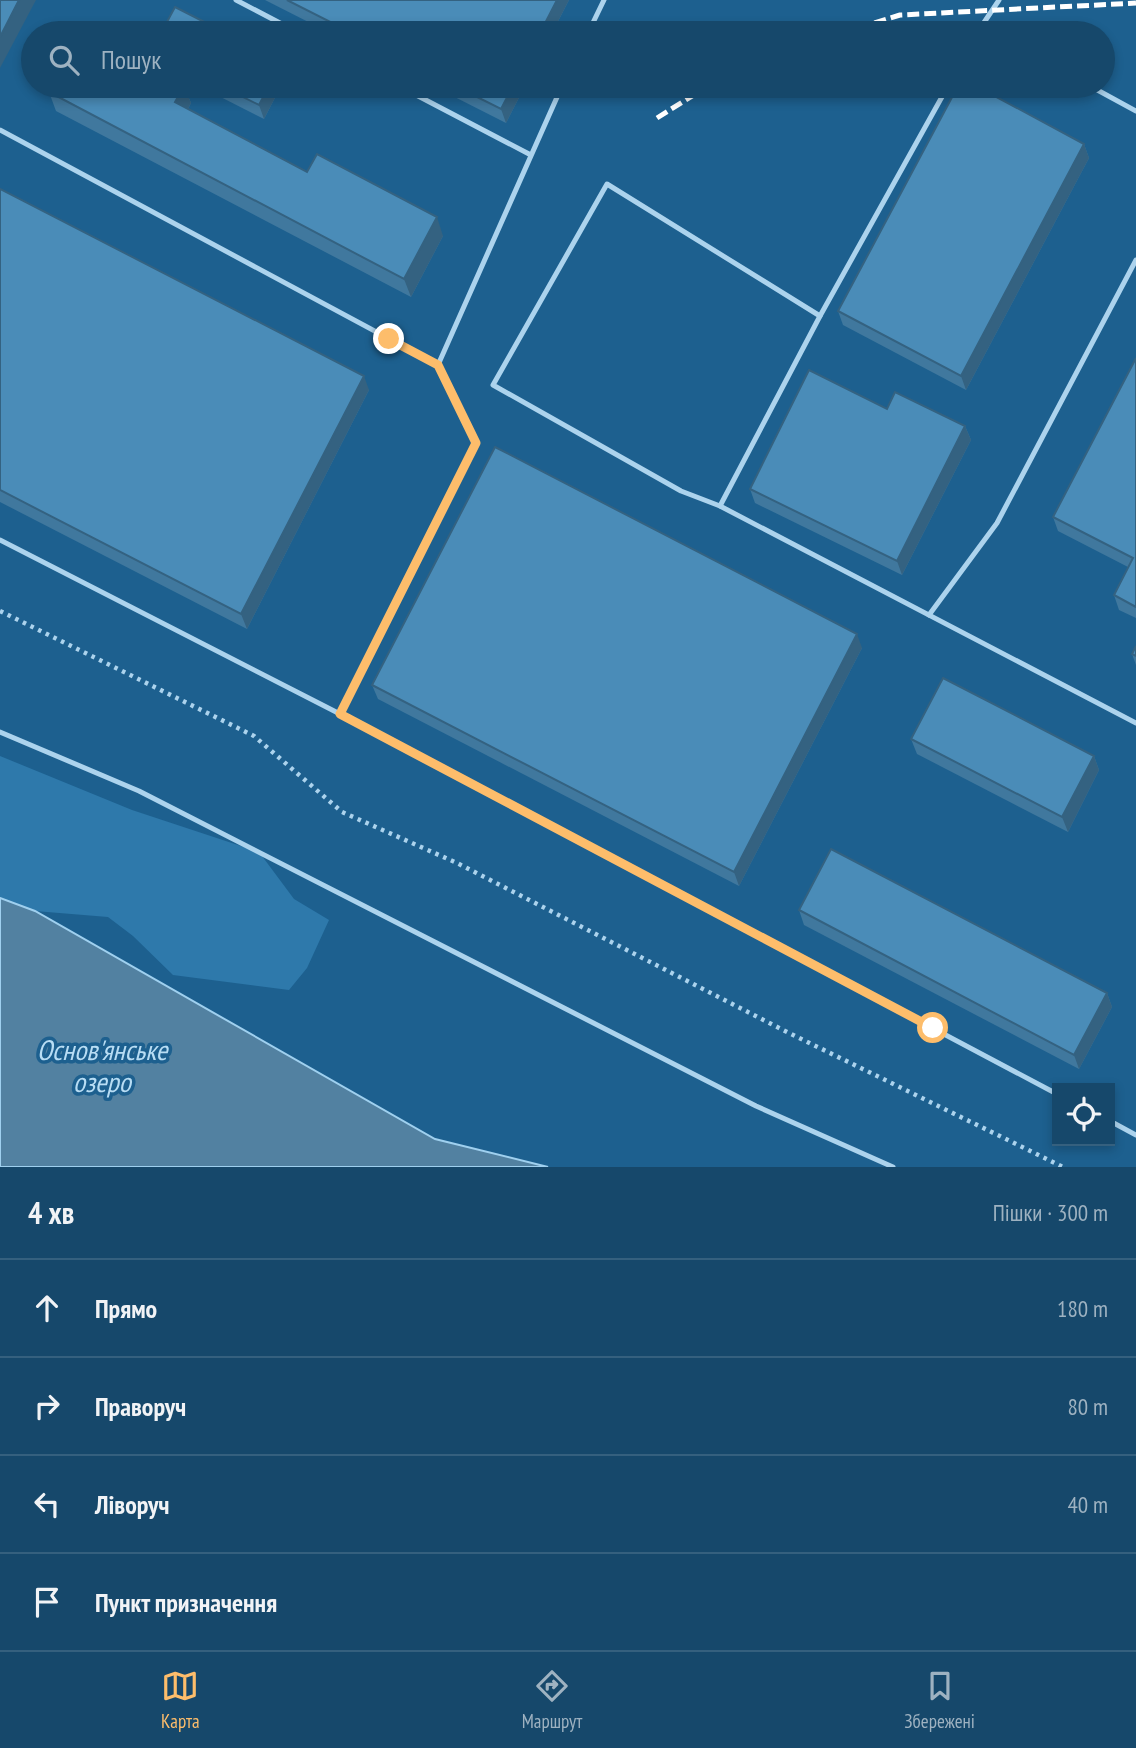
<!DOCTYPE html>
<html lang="uk">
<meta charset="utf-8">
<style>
body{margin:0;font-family:"PT Sans Narrow",sans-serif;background:#235273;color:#f1f3f6}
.controls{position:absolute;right:21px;bottom:21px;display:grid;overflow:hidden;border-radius:0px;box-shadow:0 4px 10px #0003}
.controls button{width:63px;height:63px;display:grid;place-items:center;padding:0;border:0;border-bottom:2px solid #35607e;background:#16486b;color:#f1f3f6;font:35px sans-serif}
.stop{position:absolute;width:21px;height:21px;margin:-16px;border:5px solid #fdbd6b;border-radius:50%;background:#fff}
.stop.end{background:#fdbd6b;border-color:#fff;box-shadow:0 2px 7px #0008}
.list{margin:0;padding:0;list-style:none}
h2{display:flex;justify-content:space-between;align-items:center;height:91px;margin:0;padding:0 28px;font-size:30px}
h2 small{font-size:23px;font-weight:400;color:#9eb2c1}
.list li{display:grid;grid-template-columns:46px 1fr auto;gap:21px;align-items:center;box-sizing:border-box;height:98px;padding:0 28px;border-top:2px solid #35607e}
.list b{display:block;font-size:26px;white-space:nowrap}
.list em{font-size:23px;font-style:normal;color:#9eb2c1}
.icon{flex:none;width:38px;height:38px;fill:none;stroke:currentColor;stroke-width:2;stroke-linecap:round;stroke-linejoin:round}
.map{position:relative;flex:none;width:1136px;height:1167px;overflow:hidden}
.search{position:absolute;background:#16486b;box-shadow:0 4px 10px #0003;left:21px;right:21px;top:21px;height:77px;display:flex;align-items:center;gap:18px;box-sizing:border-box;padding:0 24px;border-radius:38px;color:#9eb2c1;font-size:26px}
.sheet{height:483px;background:#16486b}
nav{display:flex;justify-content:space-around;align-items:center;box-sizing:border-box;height:98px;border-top:2px solid #35607e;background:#16486b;font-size:19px;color:#9eb2c1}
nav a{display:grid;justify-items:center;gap:4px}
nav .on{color:#fdbd6b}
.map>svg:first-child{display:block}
.green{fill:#2e79ab}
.water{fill:#5281a1;stroke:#9fd0ef;stroke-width:2}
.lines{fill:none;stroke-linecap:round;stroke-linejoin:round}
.path{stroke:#acd3ed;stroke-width:4.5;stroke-dasharray:3.5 5;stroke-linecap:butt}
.service{stroke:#acd3ed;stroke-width:5}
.rail{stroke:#fff;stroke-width:5;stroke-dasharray:12 5;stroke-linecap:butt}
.wall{fill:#40789e}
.shaded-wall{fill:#346281}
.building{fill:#4a8cb8;stroke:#346281;stroke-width:2}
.route{stroke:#fdbd6b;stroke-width:9}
.labels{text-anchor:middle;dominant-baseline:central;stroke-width:7;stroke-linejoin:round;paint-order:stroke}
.water-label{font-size:28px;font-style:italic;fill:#b8ddf4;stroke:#1d608f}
</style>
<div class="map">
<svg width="1136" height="1167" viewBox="0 0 1136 1167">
<rect width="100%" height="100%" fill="#1d608f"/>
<polygon class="green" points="0,756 132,810 259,852 294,899 329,920 307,968 289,990 173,975 133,936 108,917 35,911 0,898"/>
<polygon class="water" points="0,898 35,911 435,1139 548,1167 0,1167"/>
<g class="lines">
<polyline class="path" points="0,611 254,736 342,812 457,863 783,1030 1063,1167"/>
<g class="service">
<polyline points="236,0 299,33"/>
<polyline points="982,25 997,33"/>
<polyline points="588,33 604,0"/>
<polyline points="977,33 999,0"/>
<polyline points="399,86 529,154"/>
<polyline points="948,86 820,316 720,506 1136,723"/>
<polyline points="1090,86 1136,111"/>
<polyline points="0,130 438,365 476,443 340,714"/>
<polyline points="438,365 562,86"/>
<polyline points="720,506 681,491 493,385 607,184 820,316"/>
<polyline points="0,540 340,714 1057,1094"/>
<polyline points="929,615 997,523 1136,260"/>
<polyline points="0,732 139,791 756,1106 893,1167"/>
<polyline points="1110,1121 1136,1135"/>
</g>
<g class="rail">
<polyline points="842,33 900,15 1136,3"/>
<polyline points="657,118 708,86"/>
</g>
</g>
<g class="wall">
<polygon points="265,0 569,0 552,33 330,33"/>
<polygon points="52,86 184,86 191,103 188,109 307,172 443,236 411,297 56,111 49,92"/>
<polygon points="199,86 281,86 264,119"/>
<polygon points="433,86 525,86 506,123"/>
<polygon points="1084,144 1089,158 966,390 843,325 838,311"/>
<polygon points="0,189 369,390 247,629 0,502"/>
<polygon points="1136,358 1136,618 1119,610 1114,595 1128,567 1058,531 1053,517"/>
<polygon points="965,426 971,440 902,575 755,503 750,489"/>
<polygon points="1136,646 1136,665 1132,654"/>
<polygon points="862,648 739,886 378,699 372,685"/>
<polygon points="911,739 1094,756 1099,770 1068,832 917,754"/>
<polygon points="799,910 1107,993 1112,1007 1079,1069 804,925"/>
</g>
<g class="shaded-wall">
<polygon points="19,0 36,0 0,68 0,37"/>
<polygon points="557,0 569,0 552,33 540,33"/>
<polygon points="184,86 191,103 182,121 175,102"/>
<polygon points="269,86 281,86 264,119 259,105"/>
<polygon points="513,86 525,86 506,123 501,109"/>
<polygon points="1084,144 1089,158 966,390 961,376"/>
<polygon points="437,217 443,236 411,297 404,279"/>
<polygon points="364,376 369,390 247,629 241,614"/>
<polygon points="965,426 971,440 902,575 897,561"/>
<polygon points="857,634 862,648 739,886 734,872"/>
<polygon points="1094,756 1099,770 1068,832 1062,817"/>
<polygon points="1107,993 1112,1007 1079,1069 1074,1055"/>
</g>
<g class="building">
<polygon points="0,0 19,0 0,37"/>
<polygon points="287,0 557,0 540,33 352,33"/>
<polygon points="175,7 226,33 161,33"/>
<polygon points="52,86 184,86 175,102 307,172 317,154 437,217 404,279 49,92"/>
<polygon points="221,86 269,86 259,105"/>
<polygon points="455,86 513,86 501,109"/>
<polygon points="958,86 976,86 1084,144 961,376 838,311"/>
<polygon points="0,189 364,376 241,614 0,490"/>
<polygon points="1136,358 1136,607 1114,595 1133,558 1053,517"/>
<polygon points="809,370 887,409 895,392 965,426 897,561 750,489"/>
<polygon points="495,447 857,634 734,872 372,685"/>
<polygon points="1136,646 1136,656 1132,654"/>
<polygon points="943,678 1094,756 1062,817 911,739"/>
<polygon points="831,849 1107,993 1074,1055 799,910"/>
</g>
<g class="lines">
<polyline class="route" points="389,339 438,365 476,443 340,714 933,1028"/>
</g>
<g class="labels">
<g class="water-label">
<text x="102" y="1049">Основ'янське<tspan x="102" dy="32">озеро</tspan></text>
</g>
</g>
</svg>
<div class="controls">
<button><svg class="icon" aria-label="locate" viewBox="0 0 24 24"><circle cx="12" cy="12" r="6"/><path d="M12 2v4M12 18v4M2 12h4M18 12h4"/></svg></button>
</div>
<div class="stop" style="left:933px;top:1028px"></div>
<div class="stop end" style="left:389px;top:339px"></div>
<div class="search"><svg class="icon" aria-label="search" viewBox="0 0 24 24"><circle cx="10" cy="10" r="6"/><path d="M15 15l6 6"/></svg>Пошук</div>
</div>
<section class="sheet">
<h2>4 хв<small>Пішки · 300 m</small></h2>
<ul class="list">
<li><svg class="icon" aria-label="ahead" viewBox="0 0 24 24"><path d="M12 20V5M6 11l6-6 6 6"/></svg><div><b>Прямо</b></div><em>180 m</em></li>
<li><svg class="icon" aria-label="right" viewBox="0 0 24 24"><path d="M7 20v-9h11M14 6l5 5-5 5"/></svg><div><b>Праворуч</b></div><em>80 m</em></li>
<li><svg class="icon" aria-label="left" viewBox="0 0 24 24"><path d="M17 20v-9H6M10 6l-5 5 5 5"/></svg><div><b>Ліворуч</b></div><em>40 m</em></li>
<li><svg class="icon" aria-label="arrive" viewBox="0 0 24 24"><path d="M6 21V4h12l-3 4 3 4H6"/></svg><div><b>Пункт призначення</b></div></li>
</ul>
</section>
<nav>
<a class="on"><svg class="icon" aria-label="map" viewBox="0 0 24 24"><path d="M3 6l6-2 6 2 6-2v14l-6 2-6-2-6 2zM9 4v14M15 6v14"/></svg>Карта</a>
<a><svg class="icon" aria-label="directions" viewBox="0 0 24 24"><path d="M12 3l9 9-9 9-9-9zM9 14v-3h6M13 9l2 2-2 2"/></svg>Маршрут</a>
<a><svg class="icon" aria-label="saved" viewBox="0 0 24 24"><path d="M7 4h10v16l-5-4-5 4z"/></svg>Збережені</a>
</nav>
